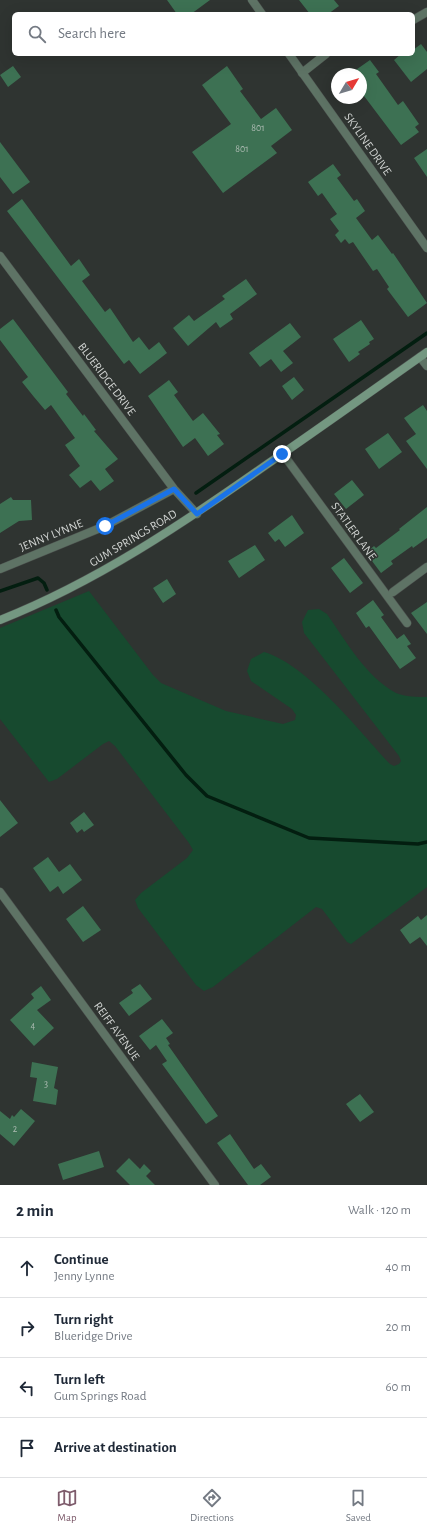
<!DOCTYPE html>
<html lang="en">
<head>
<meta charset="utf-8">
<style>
  :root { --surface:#fff; --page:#f6f6f7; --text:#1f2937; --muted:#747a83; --line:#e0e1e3; --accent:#7e5c6c }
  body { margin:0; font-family:"Alegreya Sans",sans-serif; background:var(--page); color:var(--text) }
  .compass { position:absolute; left:331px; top:68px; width:36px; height:36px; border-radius:50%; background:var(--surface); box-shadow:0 4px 16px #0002; rotate:52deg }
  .stop { position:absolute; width:12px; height:12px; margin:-9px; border:3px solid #1a73e8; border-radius:50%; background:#fff }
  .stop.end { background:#1a73e8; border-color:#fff; box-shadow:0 1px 4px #0008 }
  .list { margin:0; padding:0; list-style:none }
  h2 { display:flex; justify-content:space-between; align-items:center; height:52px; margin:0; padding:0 16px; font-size:17px }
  h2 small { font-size:13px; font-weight:400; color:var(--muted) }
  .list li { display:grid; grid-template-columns:26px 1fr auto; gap:12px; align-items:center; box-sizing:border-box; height:60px; padding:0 16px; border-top:1px solid var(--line) }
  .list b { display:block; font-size:15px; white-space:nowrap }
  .list p { margin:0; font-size:13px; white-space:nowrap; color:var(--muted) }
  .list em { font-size:13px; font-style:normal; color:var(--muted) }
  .icon { flex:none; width:22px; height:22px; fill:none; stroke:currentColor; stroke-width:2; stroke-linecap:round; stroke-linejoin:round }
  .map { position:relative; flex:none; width:427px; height:1185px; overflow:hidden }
  .search { position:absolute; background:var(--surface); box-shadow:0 4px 16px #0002; left:12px; right:12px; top:12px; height:44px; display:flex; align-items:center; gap:10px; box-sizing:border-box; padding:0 14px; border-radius:6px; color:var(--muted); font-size:15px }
  .sheet { height:292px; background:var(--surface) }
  nav { display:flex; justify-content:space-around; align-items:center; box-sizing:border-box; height:56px; border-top:1px solid var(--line); background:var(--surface); font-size:11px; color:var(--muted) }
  nav a { display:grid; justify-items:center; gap:2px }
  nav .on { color:var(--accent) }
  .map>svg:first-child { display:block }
  .green { fill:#174a2f }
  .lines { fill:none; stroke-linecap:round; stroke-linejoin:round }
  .stream { stroke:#031e10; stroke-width:3.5 }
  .building { fill:#3d7153 }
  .minor-casing { stroke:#4c514e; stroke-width:9 }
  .tertiary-casing { stroke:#4c514e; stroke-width:9 }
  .secondary-casing { stroke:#4c514e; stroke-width:9 }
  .minor { stroke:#5e7365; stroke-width:8 }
  .tertiary { stroke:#5e7365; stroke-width:8 }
  .secondary { stroke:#749781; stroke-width:8 }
  .route { stroke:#1a73e8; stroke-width:5 }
  .labels { text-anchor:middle; stroke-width:3; stroke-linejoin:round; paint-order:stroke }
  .number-label { font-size:10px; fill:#acbbb2 }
  .street-label { font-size:12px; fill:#d1d4d2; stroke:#2f3431 }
</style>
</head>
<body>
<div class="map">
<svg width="427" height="1185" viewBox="0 0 427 1185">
  <rect width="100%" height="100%" fill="#2f3431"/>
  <path class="green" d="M 89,591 L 153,675 L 161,683 L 226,711 L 283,724 L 295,720 L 296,715 L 292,709 L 251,681 L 247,671 L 251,659 L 264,652 C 308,665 358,730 390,764 L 394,766 L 399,764 L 401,761 L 399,756 L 304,633 L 302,622 L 308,610 L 319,609 L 327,614 C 346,641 366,677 396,693 C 405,697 418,697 427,697 L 427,887 L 351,944 L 347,942 L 322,909 L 316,907 L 213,987 L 204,991 L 196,985 L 138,908 L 135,900 L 141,893 L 187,858 L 193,850 L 189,843 L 115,746 L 109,741 L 103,744 L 57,779 L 49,782 L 0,719 L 0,628 Z"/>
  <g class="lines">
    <path class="stream" d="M 196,493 L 427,333
      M 0,591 L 38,578 L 44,583 L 47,590
      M 56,610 L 59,617 L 186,775 L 207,796 L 309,838 L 418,844 L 427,842"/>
  </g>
  <path class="building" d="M 167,0 L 210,0 L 191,14 L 177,14 Z
    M 299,0 L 334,0 L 339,6 L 328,14 L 310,14 Z
    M 421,44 L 427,52 L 427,69 L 411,82 L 394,60 L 401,54 L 413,54 L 413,50 Z
    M 370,60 L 379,72 L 376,74 L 398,105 L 403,101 L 419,124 L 415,127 L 419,132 L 401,145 L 361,92 L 361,74 L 350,74 Z
    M 13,66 L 21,77 L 8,87 L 0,75 Z
    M 227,66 L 243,89 L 240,91 L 261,119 L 276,108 L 292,130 L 271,146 L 277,153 L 223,193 L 192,152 L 231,124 L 202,85 Z
    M 0,142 L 30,182 L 13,194 L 0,177 Z
    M 427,149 L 427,177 L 414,158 Z
    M 333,164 L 341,175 L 337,178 L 354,201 L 357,199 L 365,211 L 356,218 L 372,240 L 378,235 L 392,254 L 393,253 L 427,303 L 408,317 L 387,289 L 389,287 L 377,269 L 373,271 L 353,242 L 349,244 L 345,239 L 341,243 L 335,235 L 339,231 L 330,219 L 337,214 L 322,193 L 318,196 L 308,182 Z
    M 22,199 L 71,266 L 79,259 L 90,275 L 82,281 L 105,312 L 110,308 L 133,342 L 139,337 L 149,350 L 159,342 L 167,353 L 140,374 L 129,360 L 124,364 L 7,211 Z
    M 246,279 L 257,294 L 230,314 L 233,319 L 220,328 L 216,322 L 188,346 L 173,328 L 189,315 L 194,321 L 225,299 L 222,296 Z
    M 13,319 L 68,392 L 66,394 L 83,416 L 84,414 L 96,430 L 94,431 L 118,459 L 105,469 L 114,481 L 100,491 L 91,480 L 80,488 L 69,475 L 80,466 L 65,445 L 75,438 L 51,405 L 45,410 L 34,397 L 22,382 L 28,377 L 0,340 L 0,329 Z
    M 361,320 L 374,339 L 369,342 L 370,344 L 358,352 L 360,354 L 349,362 L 333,339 Z
    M 290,323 L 301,337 L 283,351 L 293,363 L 281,372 L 271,359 L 260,367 L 249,353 Z
    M 294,377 L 304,390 L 292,400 L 282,386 Z
    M 169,380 L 178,392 L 174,395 L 193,421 L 203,413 L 220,434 L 217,435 L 224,444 L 208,456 L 195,438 L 183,447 L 148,396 Z
    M 423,405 L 427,411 L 427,469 L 406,441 L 416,434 L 404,418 Z
    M 388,433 L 402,452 L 379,469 L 365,449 Z
    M 352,480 L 364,495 L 346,509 L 334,494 Z
    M 11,497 L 13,500 L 31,500 L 32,520 L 19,521 L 0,533 L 0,504 Z
    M 427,507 L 427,538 L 413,548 L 412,546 L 391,561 L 393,564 L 381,573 L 366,553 L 374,546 L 376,548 L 400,530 L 399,529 Z
    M 292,515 L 304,533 L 285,547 L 279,539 L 275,542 L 268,533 Z
    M 255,545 L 265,560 L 239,578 L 228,561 Z
    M 344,558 L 363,583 L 350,593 L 331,568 Z
    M 167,579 L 176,594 L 163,603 L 153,588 Z
    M 373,600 L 384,615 L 381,617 L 397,639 L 404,634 L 411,644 L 407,646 L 416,658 L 400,669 L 369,626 L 366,628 L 356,613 Z
    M 427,602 L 427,634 L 411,613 Z
    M 0,800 L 18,823 L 0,837 Z
    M 84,812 L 94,825 L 84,832 L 82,829 L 77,833 L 70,823 Z
    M 48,857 L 59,872 L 70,864 L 82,880 L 63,894 L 58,886 L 50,892 L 33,868 Z
    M 83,906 L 101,930 L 83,942 L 66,919 Z
    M 427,915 L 427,946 L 420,937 L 410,944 L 400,930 L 418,916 L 421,920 Z
    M 140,984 L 152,999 L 129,1016 L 119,1003 L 133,993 L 131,990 Z
    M 41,986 L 51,1000 L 37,1010 L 54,1028 L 34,1046 L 10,1020 L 34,998 L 31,994 Z
    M 162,1019 L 173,1033 L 166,1038 L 170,1044 L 168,1045 L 218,1116 L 206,1124 L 162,1064 L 167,1061 L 156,1045 L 150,1050 L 139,1036 Z
    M 32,1062 L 58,1067 L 54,1088 L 58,1090 L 56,1105 L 33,1101 L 37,1078 L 30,1077 Z
    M 360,1094 L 374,1112 L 360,1122 L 346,1104 Z
    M 21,1109 L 35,1121 L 14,1146 L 0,1134 L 0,1111 L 10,1119 L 12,1115 L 14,1117 Z
    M 230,1134 L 254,1169 L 261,1164 L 271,1177 L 260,1185 L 248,1185 L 217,1143 Z
    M 99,1151 L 104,1167 L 63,1180 L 58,1164 Z
    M 129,1158 L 140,1169 L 144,1164 L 151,1171 L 146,1176 L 155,1185 L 130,1185 L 116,1171 Z"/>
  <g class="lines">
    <g class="minor-casing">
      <path id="minor" d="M 413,20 L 427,12
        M 302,73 L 326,54
        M 0,256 L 174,489 L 197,514
        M 420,357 L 427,366
        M 283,454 L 407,623
        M 0,569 L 105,526 L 174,489
        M 393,592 L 427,567
        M 0,892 L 215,1185"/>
    </g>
    <g class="tertiary-casing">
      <path id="tertiary" d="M 252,0 L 262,14
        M 289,54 L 427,248"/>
    </g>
    <g class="secondary-casing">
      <path id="secondary" d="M 0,620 C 96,582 182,524 266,465 C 320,428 373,390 427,352"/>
    </g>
    <use href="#minor" class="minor"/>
    <use href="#tertiary" class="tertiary"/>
    <use href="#secondary" class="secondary"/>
  </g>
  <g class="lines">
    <path class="route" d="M 105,526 L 174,489 L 197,514 L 282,454"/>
  </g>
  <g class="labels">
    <g class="number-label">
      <text x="258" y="131">801</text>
      <text x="242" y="152">801</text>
      <text x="33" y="1029">4</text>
      <text x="46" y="1087">3</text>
      <text x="15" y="1132">2</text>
    </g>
    <g class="street-label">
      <text transform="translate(368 144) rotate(55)" y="4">SKYLINE DRIVE</text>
      <text transform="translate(107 379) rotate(53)" y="4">BLUERIDGE DRIVE</text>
      <text transform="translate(354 531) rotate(54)" y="4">STATLER LANE</text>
      <text transform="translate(51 535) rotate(-22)" y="4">JENNY LYNNE</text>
      <text transform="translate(133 538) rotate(-31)" y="4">GUM SPRINGS ROAD</text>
      <text transform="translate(117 1031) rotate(54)" y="4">REIFF AVENUE</text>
    </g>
  </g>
</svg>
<svg class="compass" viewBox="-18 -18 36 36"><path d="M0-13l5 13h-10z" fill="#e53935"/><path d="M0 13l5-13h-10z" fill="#747a83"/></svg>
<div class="stop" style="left:105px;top:526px"></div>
<div class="stop end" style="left:282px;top:454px"></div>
<div class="search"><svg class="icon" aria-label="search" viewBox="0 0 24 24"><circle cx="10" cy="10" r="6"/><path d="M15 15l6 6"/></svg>Search here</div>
</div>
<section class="sheet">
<h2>2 min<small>Walk · 120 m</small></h2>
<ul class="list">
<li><svg class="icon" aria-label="ahead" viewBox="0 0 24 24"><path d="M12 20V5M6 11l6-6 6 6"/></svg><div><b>Continue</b><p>Jenny Lynne</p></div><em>40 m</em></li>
<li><svg class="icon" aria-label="right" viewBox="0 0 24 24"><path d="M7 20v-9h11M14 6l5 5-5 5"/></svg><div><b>Turn right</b><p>Blueridge Drive</p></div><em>20 m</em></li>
<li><svg class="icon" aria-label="left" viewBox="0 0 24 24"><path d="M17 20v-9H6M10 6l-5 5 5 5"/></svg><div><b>Turn left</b><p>Gum Springs Road</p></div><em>60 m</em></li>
<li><svg class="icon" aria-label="arrive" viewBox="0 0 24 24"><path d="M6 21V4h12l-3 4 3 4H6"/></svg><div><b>Arrive at destination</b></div></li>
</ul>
</section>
<nav>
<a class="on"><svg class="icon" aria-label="map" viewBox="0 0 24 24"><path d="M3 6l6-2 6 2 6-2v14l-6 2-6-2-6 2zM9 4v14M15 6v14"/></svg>Map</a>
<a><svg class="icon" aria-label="directions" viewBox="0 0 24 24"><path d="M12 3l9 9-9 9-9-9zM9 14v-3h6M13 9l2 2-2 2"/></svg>Directions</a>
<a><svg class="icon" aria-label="saved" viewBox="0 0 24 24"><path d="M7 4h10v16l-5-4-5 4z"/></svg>Saved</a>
</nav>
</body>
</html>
